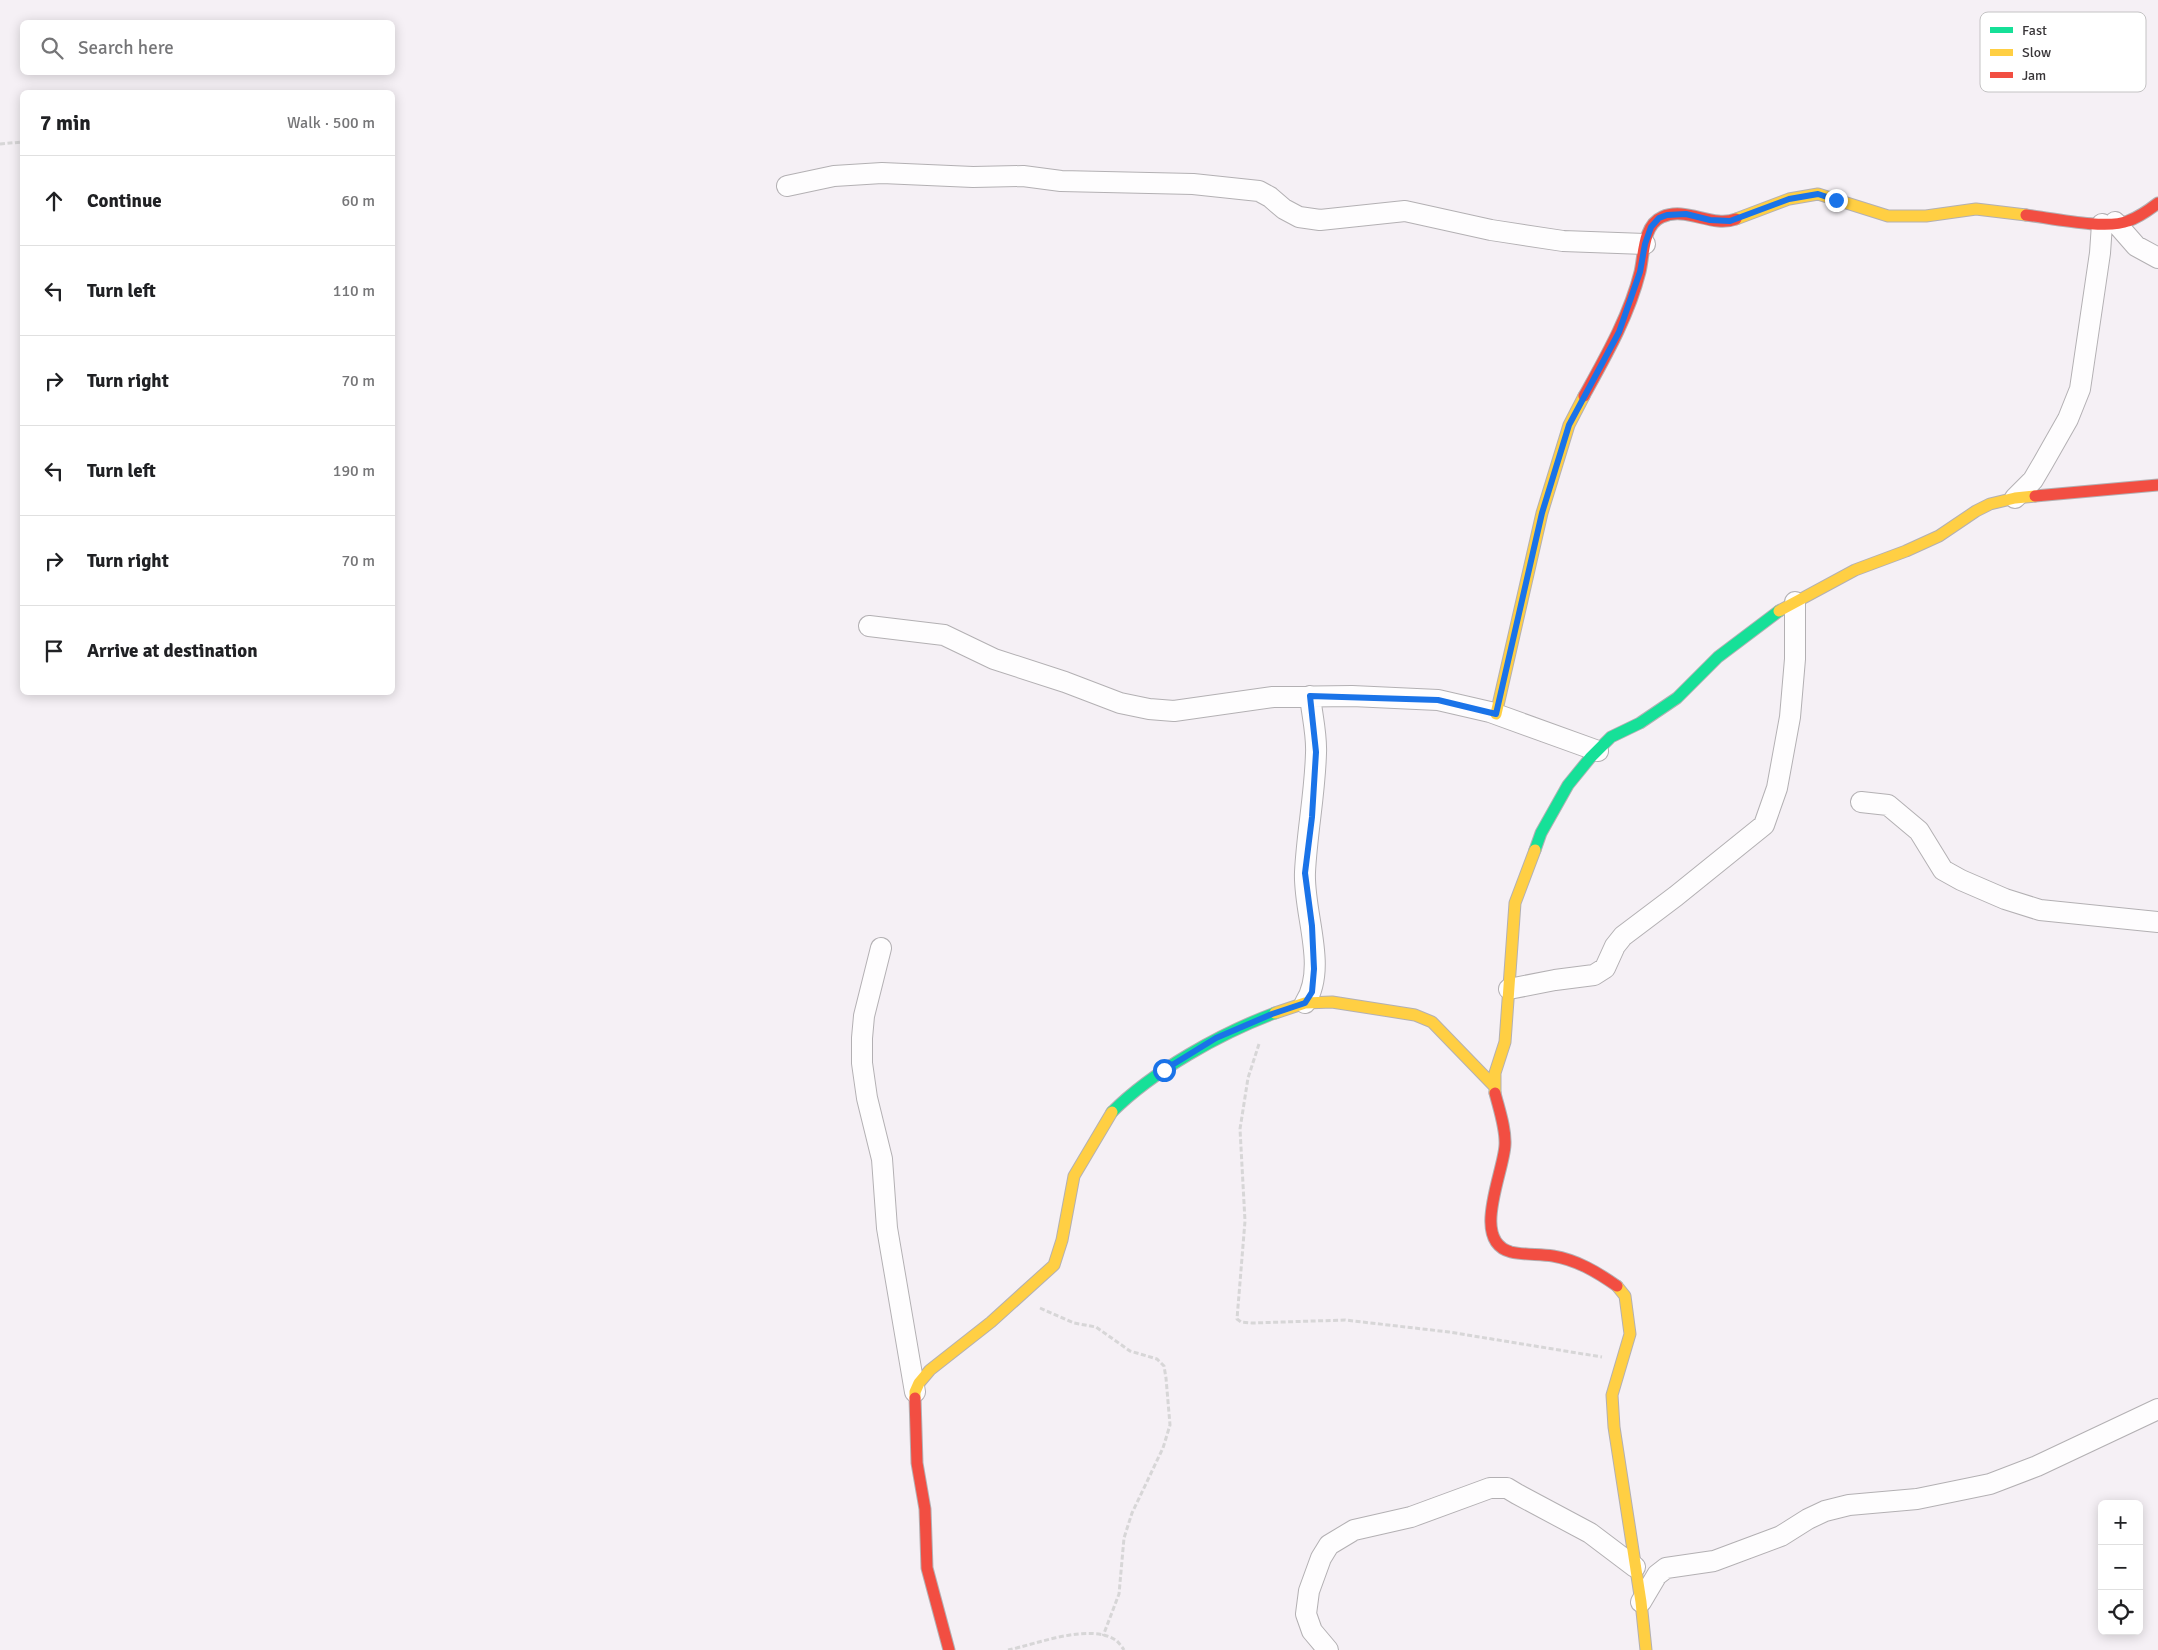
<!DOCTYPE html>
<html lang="en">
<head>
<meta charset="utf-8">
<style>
  :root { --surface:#fff; --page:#f6f6f6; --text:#202124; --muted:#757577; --line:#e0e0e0 }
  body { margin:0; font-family:Signika,sans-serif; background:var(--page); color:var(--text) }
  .controls { position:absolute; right:15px; bottom:15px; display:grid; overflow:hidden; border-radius:8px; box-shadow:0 2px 12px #0003 }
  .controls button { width:45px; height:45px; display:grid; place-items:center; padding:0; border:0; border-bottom:1px solid var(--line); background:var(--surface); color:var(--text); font:25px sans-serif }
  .stop { position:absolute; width:15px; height:15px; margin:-11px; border:4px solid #1a73e8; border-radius:50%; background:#fff }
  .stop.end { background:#1a73e8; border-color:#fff; box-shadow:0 1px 5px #0008 }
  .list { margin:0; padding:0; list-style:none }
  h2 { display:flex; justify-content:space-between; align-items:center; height:65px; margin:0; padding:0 20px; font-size:21px }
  h2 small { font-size:16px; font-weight:400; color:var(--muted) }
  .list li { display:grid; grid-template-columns:32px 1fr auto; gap:15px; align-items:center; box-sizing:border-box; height:90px; padding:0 20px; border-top:1px solid var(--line) }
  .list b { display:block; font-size:19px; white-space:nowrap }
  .list em { font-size:16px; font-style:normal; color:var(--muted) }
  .icon { flex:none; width:28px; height:28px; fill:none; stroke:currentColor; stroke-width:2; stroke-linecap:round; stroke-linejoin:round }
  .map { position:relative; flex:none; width:2158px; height:1650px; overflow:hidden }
  .search { position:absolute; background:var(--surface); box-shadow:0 2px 12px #0003; left:20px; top:20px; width:375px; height:55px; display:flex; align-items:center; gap:12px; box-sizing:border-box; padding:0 18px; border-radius:8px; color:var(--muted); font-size:19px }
  .panel { position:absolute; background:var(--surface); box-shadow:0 2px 12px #0003; left:20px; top:90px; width:375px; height:605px; border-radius:8px }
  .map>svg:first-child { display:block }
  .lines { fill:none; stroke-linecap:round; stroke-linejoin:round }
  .street-casing { stroke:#b3b0b3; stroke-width:22 }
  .fast-casing { stroke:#b3b0b3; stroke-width:13 }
  .slow-casing { stroke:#b3b0b3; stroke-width:13 }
  .jam-casing { stroke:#b3b0b3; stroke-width:13 }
  .path { stroke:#d7d6d7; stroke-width:3; stroke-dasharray:5 2.5; stroke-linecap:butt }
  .street { stroke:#fefdfe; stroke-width:20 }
  .fast { stroke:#16e098; stroke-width:11 }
  .slow { stroke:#ffcf43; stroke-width:11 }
  .jam { stroke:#f24e42; stroke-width:11 }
  .route { stroke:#1a73e8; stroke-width:6 }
  .key { fill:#fff; stroke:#c4c3c4; stroke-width:1 }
  .key-label { font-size:14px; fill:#393639 }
</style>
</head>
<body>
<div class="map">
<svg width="2158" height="1650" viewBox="0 0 2158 1650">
  <rect width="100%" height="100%" fill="#f5f0f5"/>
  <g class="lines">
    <g class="street-casing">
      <path id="street" d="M 787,186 L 834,176 L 882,173 L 973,177 L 1023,176 L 1061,181 L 1193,184 L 1259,191 L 1270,197 L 1284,209 L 1299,217 L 1320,220 L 1405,211 L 1491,230 L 1563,241 L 1645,244
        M 2115,222 L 2136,246 L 2158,258
        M 2015,498 L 2033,480 L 2043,463 L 2068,419 L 2080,389 L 2100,253 L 2102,224
        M 869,626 L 944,635 L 994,659 L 1065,682 L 1120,703 L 1149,709 L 1174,711 L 1273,697 L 1352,696 L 1438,700 L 1490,712 L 1598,751
        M 1861,802 L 1888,805 L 1919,831 L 1943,870 L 1961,880 L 2005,899 L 2040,910 L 2158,922
        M 881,948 L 864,1016 L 862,1038 L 862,1063 L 867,1098 L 882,1159 L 887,1228 L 915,1392
        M 1509,989 L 1555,980 L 1594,975 L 1605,968 L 1615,946 L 1623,936 L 1676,896 L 1764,825 L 1777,788 L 1790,717 L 1795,659 L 1795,602
        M 1305,1003 C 1328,967 1303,913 1305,872 C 1307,832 1315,793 1316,753 C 1317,735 1312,715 1310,696
        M 1641,1602 L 1657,1575 L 1666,1568 L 1714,1561 L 1781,1536 L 1808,1519 L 1825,1511 L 1849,1505 L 1917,1499 L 1990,1484 L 2037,1466 L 2158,1409
        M 1328,1650 L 1312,1631 L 1306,1614 L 1309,1591 L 1321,1558 L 1329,1545 L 1354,1530 L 1411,1517 L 1490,1488 L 1507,1488 L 1517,1494 L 1590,1533 L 1635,1567"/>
    </g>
    <g class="fast-casing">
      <path id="fast" d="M 1535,850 L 1541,833 L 1568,785 L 1590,758 L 1611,737 L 1640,723 L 1677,698 L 1718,657 L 1779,611
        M 1112,1112 C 1153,1071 1221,1033 1275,1013"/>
    </g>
    <g class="slow-casing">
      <path id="slow" d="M 1736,219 L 1789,199 L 1818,194 L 1888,216 L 1926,216 L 1976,209 L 2026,215
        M 1779,611 L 1855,570 L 1906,551 L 1939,536 L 1976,511 L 1990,504 L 2015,498 L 2035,496
        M 1496,714 L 1542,513 L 1569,425 L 1584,396
        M 1275,1013 L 1305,1003 L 1332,1002 L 1415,1015 L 1432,1022 L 1494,1086
        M 1495,1093 L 1495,1073 L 1505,1042 L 1515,903 L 1535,850
        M 1617,1286 L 1625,1296 L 1630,1334 L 1612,1395 L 1614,1427 L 1641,1602 L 1646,1650
        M 915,1398 L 915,1392 L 919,1383 L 930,1370 L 991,1322 L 1054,1265 L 1062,1240 L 1074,1176 L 1112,1112"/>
    </g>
    <g class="jam-casing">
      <path id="jam" d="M 2026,215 C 2051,218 2106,230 2128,221 C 2139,217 2149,210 2158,203
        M 1584,396 C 1606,356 1629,316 1640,272 C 1644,255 1643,225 1662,217 C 1686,206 1712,228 1736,219
        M 2035,496 L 2158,485
        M 1495,1093 C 1499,1109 1506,1129 1505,1145 C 1504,1172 1470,1241 1511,1252 C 1524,1255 1539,1254 1553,1256 C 1577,1260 1597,1272 1617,1286
        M 915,1398 L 917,1463 L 925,1509 L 927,1568 L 949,1650"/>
    </g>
    <path class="path" d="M 0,144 L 22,142
      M 1259,1044 L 1248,1078 L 1240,1129 L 1245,1221 L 1237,1319 L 1241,1322 L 1252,1323 L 1345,1320 L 1449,1332 L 1602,1357
      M 1040,1308 L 1074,1323 L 1096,1327 L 1130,1351 L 1157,1359 L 1164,1366 L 1166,1378 L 1170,1425 L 1163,1448 L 1132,1513 L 1124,1538 L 1119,1594 L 1103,1636
      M 1008,1650 C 1037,1644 1091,1622 1117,1641 C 1119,1643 1122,1647 1124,1650"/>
    <use href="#street" class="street"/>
    <use href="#fast" class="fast"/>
    <use href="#slow" class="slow"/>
    <use href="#jam" class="jam"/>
  </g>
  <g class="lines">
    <path class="route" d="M 1164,1070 L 1216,1038 L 1272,1014 L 1305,1003 L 1312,992 L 1314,969 L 1312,926 L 1305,873 L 1312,817 L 1316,752 L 1310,696 L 1438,700 L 1496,714 L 1542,513 L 1569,425 L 1619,332 L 1640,272 L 1645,244 L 1651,227 L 1659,218 L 1667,215 L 1686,214 L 1710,220 L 1730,221 L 1789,199 L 1818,194 L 1836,200"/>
  </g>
  <rect x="1980" y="12" width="166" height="80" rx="8" class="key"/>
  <rect x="1990" y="27" width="23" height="6" fill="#16e098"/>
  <rect x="1990" y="49" width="23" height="7" fill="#ffcf43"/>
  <rect x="1990" y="72" width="23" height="6" fill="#f24e42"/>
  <g class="key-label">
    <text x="2022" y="35">Fast</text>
    <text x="2022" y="57">Slow</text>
    <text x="2022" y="80">Jam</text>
  </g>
</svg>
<div class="controls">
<button>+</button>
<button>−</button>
<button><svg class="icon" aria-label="locate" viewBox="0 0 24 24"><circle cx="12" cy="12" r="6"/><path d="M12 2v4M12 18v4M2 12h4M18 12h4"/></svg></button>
</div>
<div class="stop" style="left:1164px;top:1070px"></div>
<div class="stop end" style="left:1836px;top:200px"></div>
<div class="search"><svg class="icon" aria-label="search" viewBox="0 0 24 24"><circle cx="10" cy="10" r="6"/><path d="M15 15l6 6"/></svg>Search here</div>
<section class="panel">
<h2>7 min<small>Walk · 500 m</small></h2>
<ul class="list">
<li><svg class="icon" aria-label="ahead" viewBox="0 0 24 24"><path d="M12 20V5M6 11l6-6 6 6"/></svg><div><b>Continue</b></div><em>60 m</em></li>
<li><svg class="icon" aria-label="left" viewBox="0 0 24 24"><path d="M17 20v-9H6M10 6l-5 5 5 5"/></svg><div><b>Turn left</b></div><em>110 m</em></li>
<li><svg class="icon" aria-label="right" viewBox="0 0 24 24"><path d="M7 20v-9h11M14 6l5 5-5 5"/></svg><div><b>Turn right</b></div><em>70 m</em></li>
<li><svg class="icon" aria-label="left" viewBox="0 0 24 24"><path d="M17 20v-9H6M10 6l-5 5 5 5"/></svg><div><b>Turn left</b></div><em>190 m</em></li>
<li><svg class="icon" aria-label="right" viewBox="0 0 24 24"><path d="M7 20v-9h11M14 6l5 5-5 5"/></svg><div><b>Turn right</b></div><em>70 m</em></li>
<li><svg class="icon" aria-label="arrive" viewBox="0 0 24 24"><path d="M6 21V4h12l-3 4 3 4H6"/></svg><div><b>Arrive at destination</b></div></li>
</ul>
</section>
</div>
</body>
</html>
